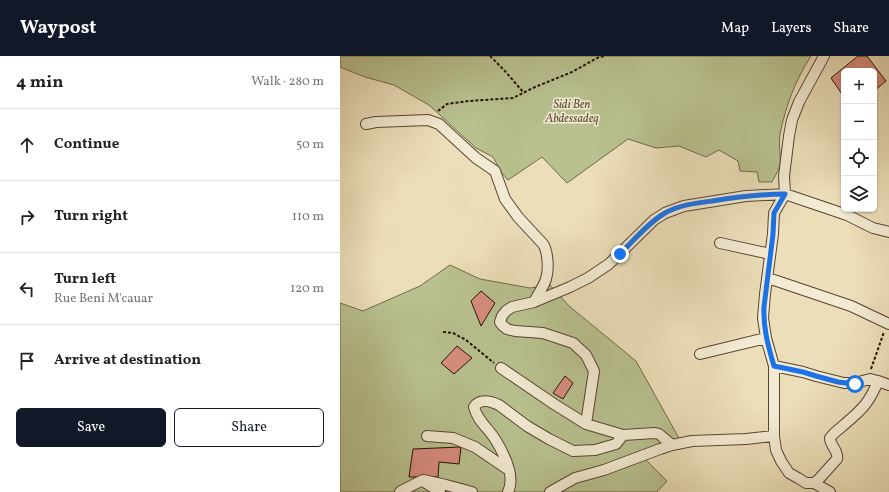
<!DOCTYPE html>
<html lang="en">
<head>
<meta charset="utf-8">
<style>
  :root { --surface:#fff; --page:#f6f6f6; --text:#222; --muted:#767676; --line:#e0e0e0; --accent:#111827 }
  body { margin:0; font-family:Vollkorn,serif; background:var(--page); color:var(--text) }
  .controls { position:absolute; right:12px; top:12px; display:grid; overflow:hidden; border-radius:6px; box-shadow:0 1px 3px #0004 }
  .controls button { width:36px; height:36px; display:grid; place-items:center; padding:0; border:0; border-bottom:1px solid var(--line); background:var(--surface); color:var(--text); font:20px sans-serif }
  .stop { position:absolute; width:12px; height:12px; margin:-9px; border:3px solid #1a73e8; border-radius:50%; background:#fff }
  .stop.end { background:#1a73e8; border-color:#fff; box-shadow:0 1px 4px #0008 }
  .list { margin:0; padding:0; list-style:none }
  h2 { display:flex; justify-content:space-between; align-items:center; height:52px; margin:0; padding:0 16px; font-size:17px }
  h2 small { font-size:13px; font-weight:400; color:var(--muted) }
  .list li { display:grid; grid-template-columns:26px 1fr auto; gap:12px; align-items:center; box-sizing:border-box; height:72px; padding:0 16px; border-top:1px solid var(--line) }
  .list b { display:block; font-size:15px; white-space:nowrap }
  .list p { margin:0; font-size:13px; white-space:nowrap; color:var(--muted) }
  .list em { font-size:13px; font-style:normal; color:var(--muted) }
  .actions { display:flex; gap:8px; padding:12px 16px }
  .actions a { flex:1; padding:9px 0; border:1px solid var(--accent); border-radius:6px; text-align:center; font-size:14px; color:var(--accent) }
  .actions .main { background:var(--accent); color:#fff }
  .icon { flex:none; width:22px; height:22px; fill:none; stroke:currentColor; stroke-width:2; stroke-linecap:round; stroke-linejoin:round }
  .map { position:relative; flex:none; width:549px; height:436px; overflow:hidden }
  header { display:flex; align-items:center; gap:24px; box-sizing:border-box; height:56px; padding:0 20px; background:var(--accent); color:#fff }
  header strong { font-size:19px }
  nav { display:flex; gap:22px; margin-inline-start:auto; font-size:14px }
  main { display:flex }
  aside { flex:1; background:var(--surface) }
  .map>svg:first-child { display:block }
  .green { fill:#b8c18f; stroke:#706a4a }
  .building { fill:#d78d7e; stroke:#271204 }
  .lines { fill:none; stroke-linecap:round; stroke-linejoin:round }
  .minor-casing { stroke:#584531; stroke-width:12 }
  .path { stroke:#271204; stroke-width:2; stroke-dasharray:3 2; stroke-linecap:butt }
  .minor { stroke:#f2ead2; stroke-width:10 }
  .route { stroke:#1a73e8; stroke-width:5 }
  .labels { text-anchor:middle; stroke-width:3.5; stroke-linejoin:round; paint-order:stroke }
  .park-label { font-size:12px; font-style:italic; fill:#5a4f35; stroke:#f2ead2 }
</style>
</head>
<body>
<header>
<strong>Waypost</strong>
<nav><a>Map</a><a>Layers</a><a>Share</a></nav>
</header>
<main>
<aside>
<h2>4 min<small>Walk · 280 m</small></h2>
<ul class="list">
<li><svg class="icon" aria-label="ahead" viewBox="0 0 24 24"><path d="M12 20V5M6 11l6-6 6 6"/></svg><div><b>Continue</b></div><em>50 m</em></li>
<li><svg class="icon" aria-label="right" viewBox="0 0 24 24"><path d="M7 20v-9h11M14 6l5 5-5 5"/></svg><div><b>Turn right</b></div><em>110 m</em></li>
<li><svg class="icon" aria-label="left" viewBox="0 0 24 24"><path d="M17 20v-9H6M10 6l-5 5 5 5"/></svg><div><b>Turn left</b><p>Rue Beni M'cauar</p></div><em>120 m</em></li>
<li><svg class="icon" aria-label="arrive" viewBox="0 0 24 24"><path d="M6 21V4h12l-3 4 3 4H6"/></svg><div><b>Arrive at destination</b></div></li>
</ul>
<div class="actions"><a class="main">Save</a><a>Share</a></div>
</aside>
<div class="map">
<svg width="549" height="436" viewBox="0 0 549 436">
  <rect width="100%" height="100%" fill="#ebdeb9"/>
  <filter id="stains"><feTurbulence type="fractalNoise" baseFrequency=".005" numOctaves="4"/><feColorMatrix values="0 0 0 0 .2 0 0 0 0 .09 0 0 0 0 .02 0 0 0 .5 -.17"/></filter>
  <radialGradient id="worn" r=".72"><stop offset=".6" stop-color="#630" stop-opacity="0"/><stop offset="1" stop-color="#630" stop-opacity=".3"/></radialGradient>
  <path class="green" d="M 0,0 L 471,0 C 455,25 446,49 440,78 C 438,88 442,104 439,112 C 437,117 434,122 432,126 L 419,126 L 417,116 L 400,115 L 398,105 L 379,94 L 366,101 L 339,90 L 316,92 L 288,83 L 227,127 L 202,101 L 168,124 L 162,117 L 153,101 L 136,92 L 89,49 L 54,29 L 25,21 L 0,11 Z
    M 110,209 L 140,223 L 190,232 L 210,229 L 229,250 L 296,305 L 340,384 L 301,399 L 327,425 L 317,436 L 0,436 L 0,247 L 23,255 L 80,230 Z"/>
  <path class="building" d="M 518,0 L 527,0 L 546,25 L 534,35 L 534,15 L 504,15 L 504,41 L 491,22 Z
    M 141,235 L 155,247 L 141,270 L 131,245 Z
    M 117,290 L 132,302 L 114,318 L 101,307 Z
    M 225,320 L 233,327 L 223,343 L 213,337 Z
    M 121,391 L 119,408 L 99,406 L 98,421 L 69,421 L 73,393 Z"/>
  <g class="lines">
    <g class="minor-casing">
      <path id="minor" d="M 484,0 L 459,46 L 452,64 L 449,80 L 444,120 L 445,138 L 434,157 L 433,178 L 425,238 L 423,262 L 426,282 L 434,310 L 434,380 L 436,394 L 441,405 L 449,417 L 458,422 L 466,427 L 474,427 L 490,436
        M 26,68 L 36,66 L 88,64 L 99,68 L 136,102 L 155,115 L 165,143 L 178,161 L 203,188 C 208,195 209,214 206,223 C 204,230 198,238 194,246
        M 380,187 L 430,198
        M 428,222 L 511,250 L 549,268
        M 360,298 L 426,282
        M 434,310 L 463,316 L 476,320 L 504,327 L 515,327 L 530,323 L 538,325 L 549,329
        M 161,312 L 214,348 L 246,368 L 283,379 L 276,388 L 255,394 L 233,395 L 209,383 L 187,370 L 159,349 C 150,345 140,342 134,351 C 137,364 148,372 155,383 C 163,396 176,420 168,436
        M 246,368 L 254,315 L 246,299 L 233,287 L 203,277 L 175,275 L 167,273 L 162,269 L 160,266 L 162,260 L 166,255 L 172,251 L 194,246 L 230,231 L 248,222 L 269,208 L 314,164 L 325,157 L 344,150 L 406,140 L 445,138 L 507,159 L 533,172 L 549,176
        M 283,379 L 315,377 L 319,378 L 332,389
        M 87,380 L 113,382 L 135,391 L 169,414
        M 86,427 L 100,436
        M 474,427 L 478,424 L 497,403 C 499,395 490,390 490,382 C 494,376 501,372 506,367 C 523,353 530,345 538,325
        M 60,436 L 61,435 L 83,424 L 106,429 L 132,436
        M 210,436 L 235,422 L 264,414 L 320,393 L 332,389 L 352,385 L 406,383 L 434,380"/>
    </g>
    <path class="path" d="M 150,0 L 164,14 L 184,37
      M 98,55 L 107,48 L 129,45 L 173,42 L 195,31 L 232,16 L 259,1 L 265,0
      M 103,276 L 113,277 L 126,284 L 154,307
      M 531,313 L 544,276"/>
    <use href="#minor" class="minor"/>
  </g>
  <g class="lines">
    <path class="route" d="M 280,198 C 294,184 308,167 325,157 C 339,149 356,147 372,145 C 397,141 419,138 445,138 L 434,157 L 433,178 L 424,251 C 423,271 428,290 434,310 L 463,316 L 476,320 L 498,326 L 515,328"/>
  </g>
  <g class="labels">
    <g class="park-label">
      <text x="232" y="52">Sidi Ben<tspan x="232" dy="14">Abdessadeq</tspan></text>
    </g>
  </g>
  <rect width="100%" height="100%" filter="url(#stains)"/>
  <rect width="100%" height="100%" fill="url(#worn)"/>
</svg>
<div class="controls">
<button>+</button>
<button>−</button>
<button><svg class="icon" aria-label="locate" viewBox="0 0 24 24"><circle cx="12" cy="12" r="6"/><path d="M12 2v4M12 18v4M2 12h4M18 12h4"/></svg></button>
<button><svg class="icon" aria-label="layers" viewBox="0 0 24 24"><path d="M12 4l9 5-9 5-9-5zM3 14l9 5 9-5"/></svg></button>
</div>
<div class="stop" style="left:515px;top:328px"></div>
<div class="stop end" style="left:280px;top:198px"></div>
</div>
</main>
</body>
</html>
